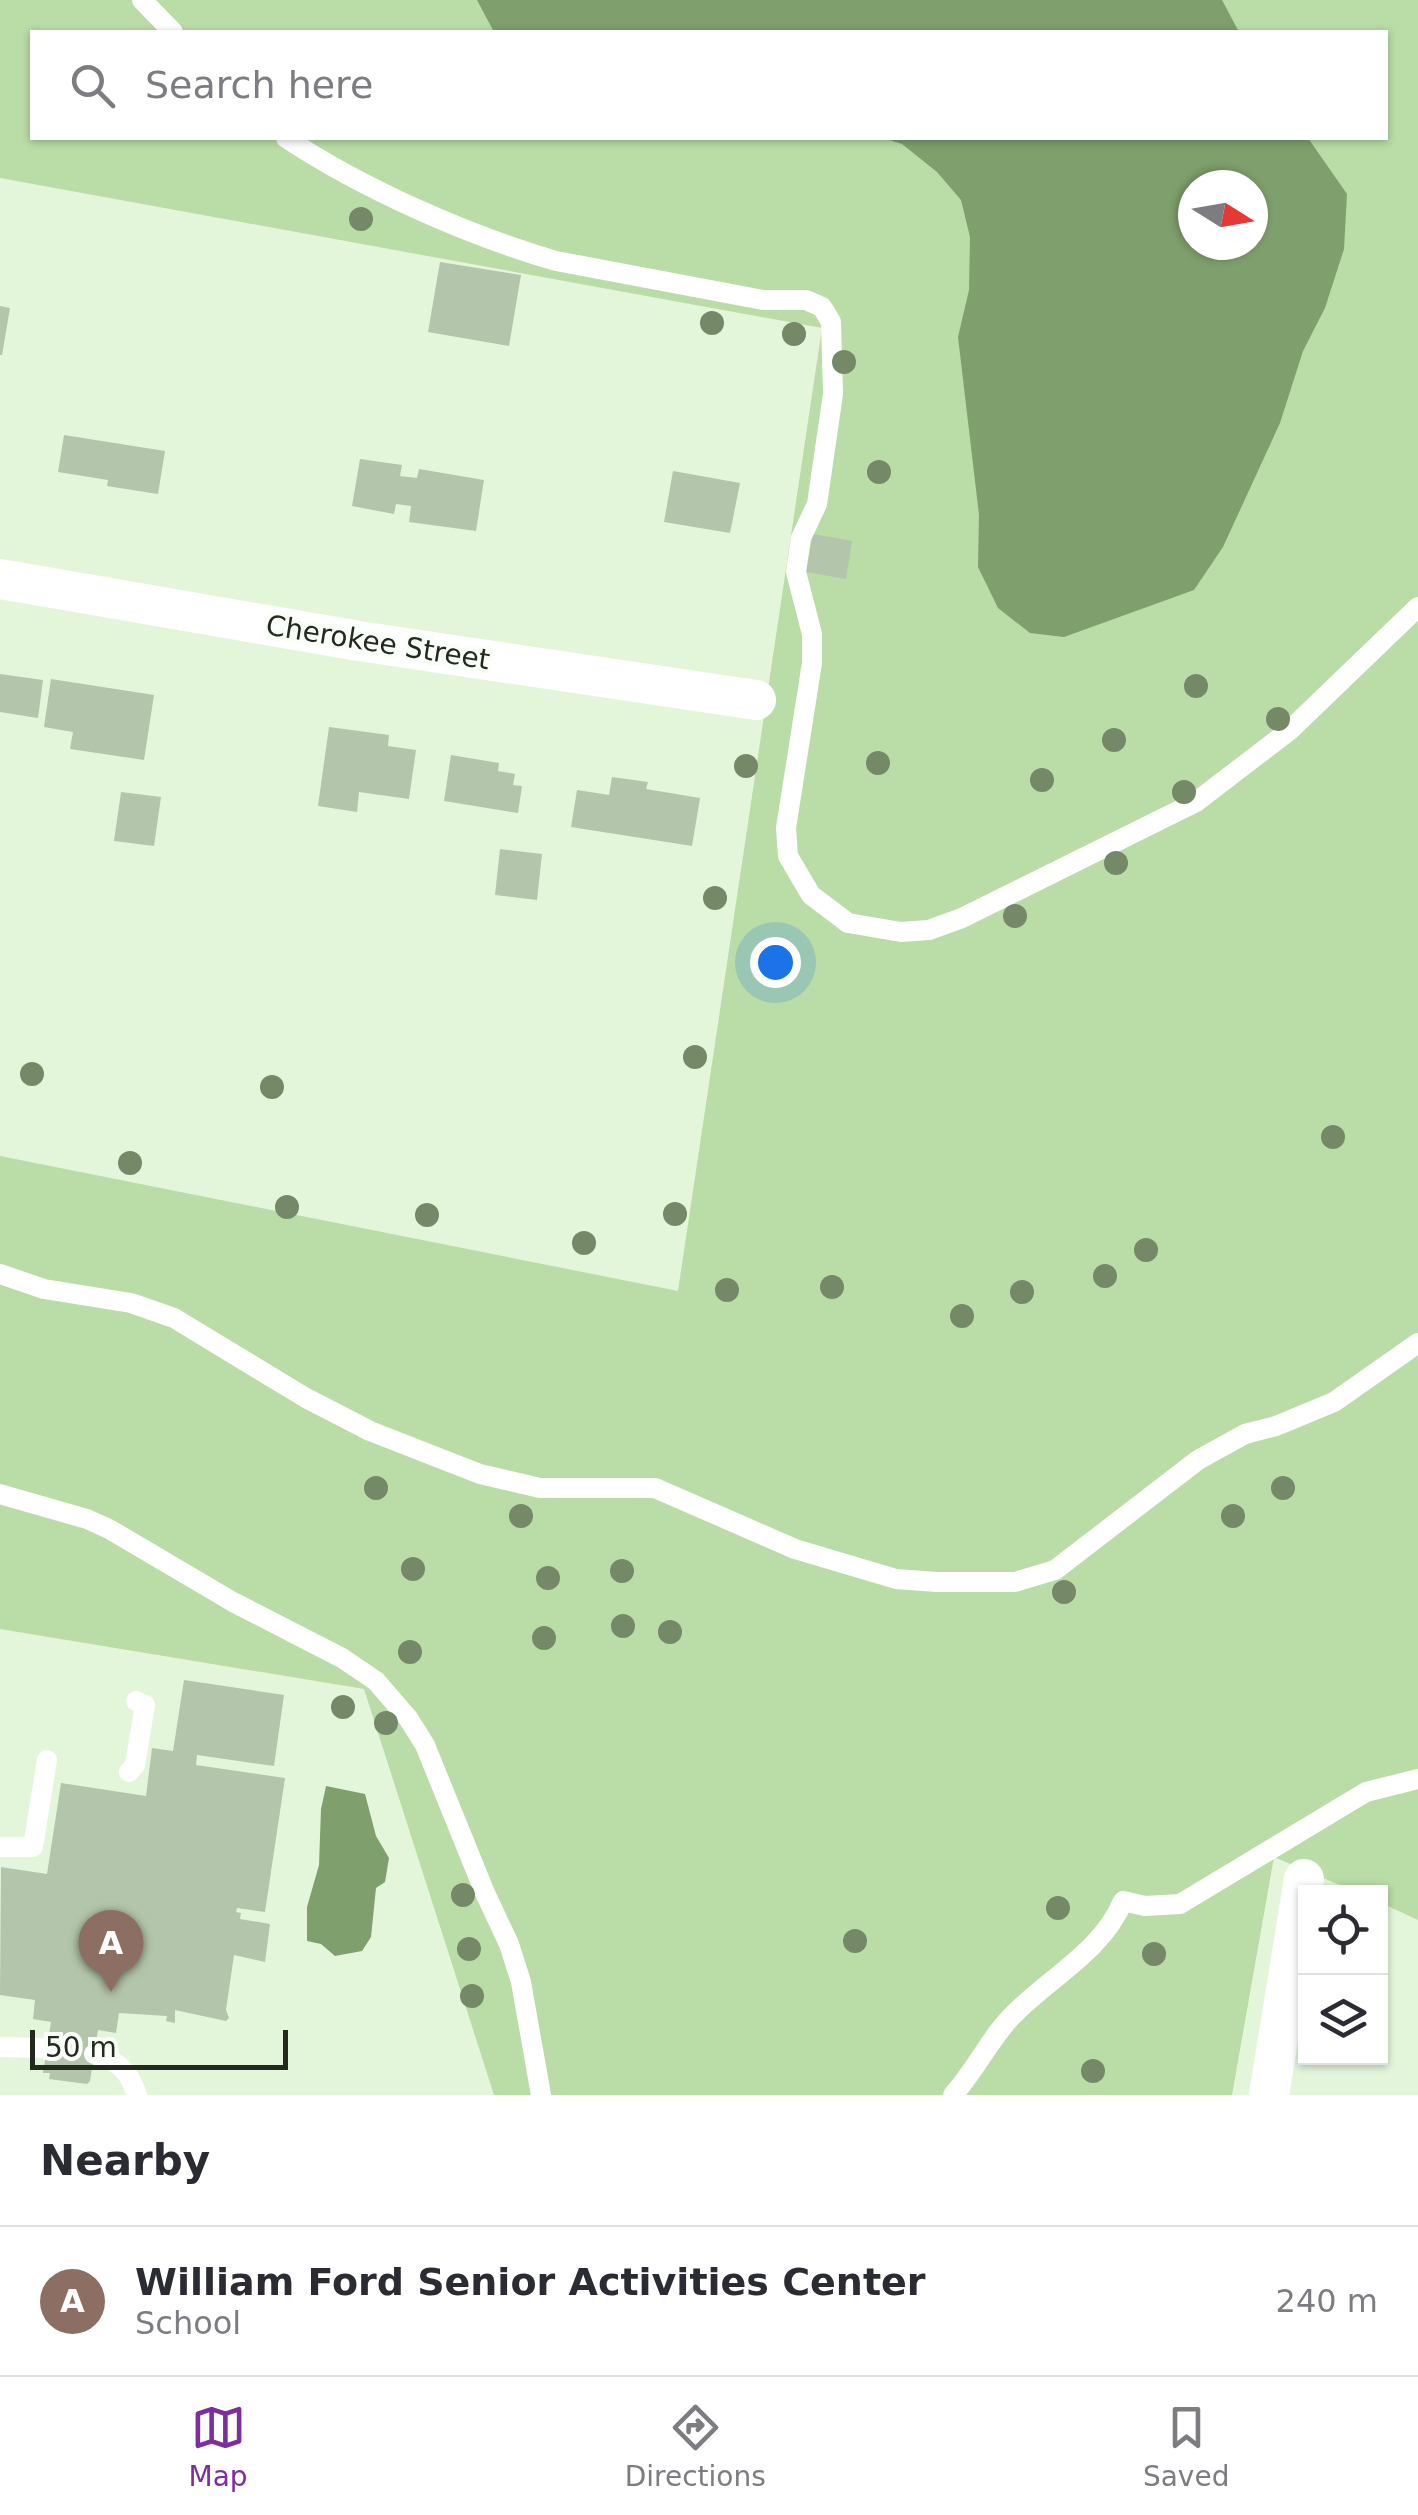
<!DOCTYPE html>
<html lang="en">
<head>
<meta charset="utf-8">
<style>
  :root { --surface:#fff; --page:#f2f2f3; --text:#2b2b33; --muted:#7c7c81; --line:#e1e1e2; --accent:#7d2d9d }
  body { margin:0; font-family:"DejaVu Sans",sans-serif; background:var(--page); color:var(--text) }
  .controls { position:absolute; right:30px; bottom:30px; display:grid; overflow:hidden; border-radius:0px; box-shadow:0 2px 8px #0004 }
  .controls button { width:90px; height:90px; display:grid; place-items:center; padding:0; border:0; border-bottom:2px solid var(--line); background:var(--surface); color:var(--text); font:50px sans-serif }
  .compass { position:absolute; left:1178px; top:170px; width:90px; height:90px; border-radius:50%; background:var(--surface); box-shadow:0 2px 8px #0004; rotate:101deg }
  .scale { position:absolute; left:30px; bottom:25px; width:258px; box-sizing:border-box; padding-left:10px; border:5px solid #23291f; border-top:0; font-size:28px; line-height:35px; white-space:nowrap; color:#23291f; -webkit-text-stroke:8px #fafef9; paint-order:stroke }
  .you { position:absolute; left:775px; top:962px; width:35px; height:35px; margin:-25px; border:8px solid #fff; border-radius:50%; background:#1a73e8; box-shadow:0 0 0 15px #1a73e833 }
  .badge { display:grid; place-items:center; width:65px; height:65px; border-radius:50%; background:var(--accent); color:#fff; font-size:32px; font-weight:700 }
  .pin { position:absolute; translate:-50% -82px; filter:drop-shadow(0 2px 5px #0008) }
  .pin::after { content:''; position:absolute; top:52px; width:35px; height:30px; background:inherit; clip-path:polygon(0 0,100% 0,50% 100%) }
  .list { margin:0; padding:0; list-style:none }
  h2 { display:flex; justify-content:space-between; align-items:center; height:130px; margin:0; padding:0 40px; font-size:42px }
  h2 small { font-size:32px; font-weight:400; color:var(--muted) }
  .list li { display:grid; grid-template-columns:65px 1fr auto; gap:30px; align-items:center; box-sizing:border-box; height:150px; padding:0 40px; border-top:2px solid var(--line) }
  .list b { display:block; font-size:38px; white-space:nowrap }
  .list p { margin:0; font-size:32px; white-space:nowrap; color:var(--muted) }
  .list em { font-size:32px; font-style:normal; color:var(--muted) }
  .icon { flex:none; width:55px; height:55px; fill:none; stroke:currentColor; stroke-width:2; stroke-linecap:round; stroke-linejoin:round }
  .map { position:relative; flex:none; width:1418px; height:2095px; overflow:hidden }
  .search { position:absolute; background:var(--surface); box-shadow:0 2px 8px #0004; left:30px; right:30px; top:30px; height:110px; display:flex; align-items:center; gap:25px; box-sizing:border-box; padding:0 35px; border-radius:0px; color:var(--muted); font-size:38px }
  .sheet { height:280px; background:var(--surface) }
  nav { display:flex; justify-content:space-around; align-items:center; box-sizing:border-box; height:140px; border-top:2px solid var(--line); background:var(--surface); font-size:28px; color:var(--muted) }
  nav a { display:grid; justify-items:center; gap:5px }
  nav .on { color:var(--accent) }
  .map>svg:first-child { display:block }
  .green { fill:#badca7; fill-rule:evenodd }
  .water { fill:#7f9f6d; fill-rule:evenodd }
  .building { fill:#b3c5aa }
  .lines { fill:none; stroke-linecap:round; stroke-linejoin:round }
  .lane { stroke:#fff; stroke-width:20 }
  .street { stroke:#fff; stroke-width:40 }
  .tree { fill:#758968 }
  .labels { text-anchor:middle; stroke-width:9; stroke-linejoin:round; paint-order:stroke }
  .street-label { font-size:28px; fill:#23291f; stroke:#fafef9 }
</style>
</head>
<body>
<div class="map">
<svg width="1418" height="2095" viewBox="0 0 1418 2095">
  <rect width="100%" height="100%" fill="#e4f6da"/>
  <path class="green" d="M 0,0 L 1418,0 L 1418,1920 L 1381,1903 L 1380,1892 L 1356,1892 L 1274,1857 L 1232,2095 L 494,2095 L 364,1689 L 0,1629 L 0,1156 L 678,1291 L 822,328 L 0,178 ZM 32,32 L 1386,32 L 1386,138 L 32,138 ZM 1193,185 L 1253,185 L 1253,245 L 1193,245 Z"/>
  <path class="water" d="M 477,0 L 1222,0 L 1239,32 L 494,32 Z
    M 883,138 L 1308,138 L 1347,194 L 1344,249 L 1325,308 L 1303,351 L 1280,423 L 1223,547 L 1194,590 L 1064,637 L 1030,633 L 998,608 L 978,567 L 979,515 L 958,337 L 969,290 L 970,237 L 961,200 L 937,172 L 902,144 ZM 1253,185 L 1253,245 L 1193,245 L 1193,185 Z
    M 326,1786 L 365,1794 L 376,1836 L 389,1858 L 385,1882 L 376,1888 L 371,1937 L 362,1951 L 335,1956 L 321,1944 L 307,1941 L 307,1907 L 319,1865 L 321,1809 Z"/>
  <path class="building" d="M 440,262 L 521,275 L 509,346 L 428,332 Z
    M 0,306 L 10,308 L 2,355 L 0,355 Z
    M 64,435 L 165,451 L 158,494 L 107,486 L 108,480 L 58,472 Z
    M 360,459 L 402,465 L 400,476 L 417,478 L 419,469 L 484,480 L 476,531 L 409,522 L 411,506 L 396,504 L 394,514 L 352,506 Z
    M 673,471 L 740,483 L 730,533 L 664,522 Z
    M 813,534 L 852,541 L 846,579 L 806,572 Z
    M 0,674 L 43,680 L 38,718 L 0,712 Z
    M 51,679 L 154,695 L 144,760 L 70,749 L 73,732 L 44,727 Z
    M 329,727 L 389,735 L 388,746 L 416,750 L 409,799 L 359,792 L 357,812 L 318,806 Z
    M 451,755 L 499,763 L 498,771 L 515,774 L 513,785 L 522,786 L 518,813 L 444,801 Z
    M 612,777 L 648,782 L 646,789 L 700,798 L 692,846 L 571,827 L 577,790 L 609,795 Z
    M 121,792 L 161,797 L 154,846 L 114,841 Z
    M 500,849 L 542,854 L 537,900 L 495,895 Z
    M 184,1680 L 284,1695 L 274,1766 L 197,1755 L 196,1765 L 285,1778 L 265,1912 L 237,1908 L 236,1912 L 241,1913 L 240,1919 L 270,1924 L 265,1962 L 234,1955 L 226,2010 L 229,2018 L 226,2021 L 175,2010 L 175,2023 L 166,2021 L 167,2016 L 119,2013 L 116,2033 L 98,2030 L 90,2081 L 87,2084 L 49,2079 L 50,2073 L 43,2073 L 51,2022 L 33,2019 L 35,2000 L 0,1995 L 1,1867 L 47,1874 L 61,1783 L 146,1796 L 152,1748 L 173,1751 Z"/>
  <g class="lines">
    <path class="lane" d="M 142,0 L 173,32
      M 286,138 C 363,189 467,235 556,261 L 763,300 L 806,300 L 822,307 L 831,322 L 833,394 L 817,504 L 801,538 L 796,572 L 812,634 L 812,663 L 786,828 L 788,856 L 811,895 L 848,923 L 901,932 L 929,930 L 962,918 L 1196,802 L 1290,730 L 1418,607
      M 0,1274 L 44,1289 L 131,1303 L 174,1318 L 306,1398 L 370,1431 L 480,1474 L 540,1488 L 655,1488 L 795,1549 L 896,1579 L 937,1582 L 1015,1582 L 1055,1570 L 1198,1460 L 1245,1434 L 1276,1426 L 1334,1402 L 1418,1343
      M 0,1494 L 87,1519 L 109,1529 L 233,1602 L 342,1658 L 376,1681 L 408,1718 L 425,1745 L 485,1893 L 509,1944 L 521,1982 L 541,2095
      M 129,1772 L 135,1765 L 145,1705 L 136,1701
      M 0,1847 L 33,1847 L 47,1760
      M 0,2047 L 48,2048
      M 94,2054 C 118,2061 129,2070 137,2095
      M 953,2095 C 976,2070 991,2036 1015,2013 C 1051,1977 1103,1950 1123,1901 L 1145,1906 L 1180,1904 L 1366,1792 L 1418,1779"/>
    <path class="street" d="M 0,579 L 359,641 L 756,700
      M 1269,2095 L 1304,1879"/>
  </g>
  <g class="tree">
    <circle cx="361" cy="219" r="12"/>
    <circle cx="712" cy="323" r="12"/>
    <circle cx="794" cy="334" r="12"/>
    <circle cx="844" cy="362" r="12"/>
    <circle cx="879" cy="472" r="12"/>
    <circle cx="1196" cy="686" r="12"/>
    <circle cx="1278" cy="719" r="12"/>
    <circle cx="1114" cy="740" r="12"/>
    <circle cx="878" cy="763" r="12"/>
    <circle cx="746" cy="766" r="12"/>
    <circle cx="1042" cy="780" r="12"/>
    <circle cx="1184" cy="792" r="12"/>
    <circle cx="1116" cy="863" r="12"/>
    <circle cx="715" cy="898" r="12"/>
    <circle cx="1015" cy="916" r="12"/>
    <circle cx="695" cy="1057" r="12"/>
    <circle cx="32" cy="1074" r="12"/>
    <circle cx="272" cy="1087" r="12"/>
    <circle cx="1333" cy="1137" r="12"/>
    <circle cx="130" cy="1163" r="12"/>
    <circle cx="287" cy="1207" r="12"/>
    <circle cx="675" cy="1214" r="12"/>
    <circle cx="427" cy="1215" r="12"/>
    <circle cx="584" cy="1243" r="12"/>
    <circle cx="1146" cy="1250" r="12"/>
    <circle cx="1105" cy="1276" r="12"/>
    <circle cx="832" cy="1287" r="12"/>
    <circle cx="727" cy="1290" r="12"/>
    <circle cx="1022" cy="1292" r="12"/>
    <circle cx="962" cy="1316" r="12"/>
    <circle cx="376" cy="1488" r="12"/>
    <circle cx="1283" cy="1488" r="12"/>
    <circle cx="521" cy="1516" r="12"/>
    <circle cx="1233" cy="1516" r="12"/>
    <circle cx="413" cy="1569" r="12"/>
    <circle cx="622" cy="1571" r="12"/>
    <circle cx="548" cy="1578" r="12"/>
    <circle cx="1064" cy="1592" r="12"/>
    <circle cx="623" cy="1626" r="12"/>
    <circle cx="670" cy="1632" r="12"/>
    <circle cx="544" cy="1638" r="12"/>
    <circle cx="410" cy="1652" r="12"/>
    <circle cx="343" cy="1707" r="12"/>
    <circle cx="386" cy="1723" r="12"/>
    <circle cx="463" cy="1895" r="12"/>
    <circle cx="1058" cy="1908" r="12"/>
    <circle cx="855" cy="1941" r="12"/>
    <circle cx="469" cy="1949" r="12"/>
    <circle cx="1154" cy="1954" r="12"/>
    <circle cx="472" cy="1996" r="12"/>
    <circle cx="1093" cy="2071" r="12"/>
  </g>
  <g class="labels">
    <g class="street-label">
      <text transform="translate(378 642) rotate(9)" y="10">Cherokee Street</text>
    </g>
  </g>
</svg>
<div class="controls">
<button><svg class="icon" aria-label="locate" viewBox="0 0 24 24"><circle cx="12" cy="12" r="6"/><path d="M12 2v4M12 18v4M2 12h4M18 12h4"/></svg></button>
<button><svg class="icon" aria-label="layers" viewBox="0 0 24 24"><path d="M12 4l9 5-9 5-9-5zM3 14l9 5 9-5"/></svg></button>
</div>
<svg class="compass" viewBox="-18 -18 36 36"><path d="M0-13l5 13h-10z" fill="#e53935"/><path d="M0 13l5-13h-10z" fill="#7c7c81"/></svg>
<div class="scale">50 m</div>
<div class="you"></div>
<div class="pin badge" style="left:111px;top:1992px;background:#8d6e63">A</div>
<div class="search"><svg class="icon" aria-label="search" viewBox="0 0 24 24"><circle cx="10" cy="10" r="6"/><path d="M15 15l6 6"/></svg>Search here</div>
</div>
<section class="sheet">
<h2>Nearby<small></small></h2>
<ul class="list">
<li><span class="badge" style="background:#8d6e63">A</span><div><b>William Ford Senior Activities Center</b><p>School</p></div><em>240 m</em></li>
</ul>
</section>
<nav>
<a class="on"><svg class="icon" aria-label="map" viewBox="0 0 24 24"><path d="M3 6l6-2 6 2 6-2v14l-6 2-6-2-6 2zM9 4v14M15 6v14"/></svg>Map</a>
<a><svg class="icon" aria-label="directions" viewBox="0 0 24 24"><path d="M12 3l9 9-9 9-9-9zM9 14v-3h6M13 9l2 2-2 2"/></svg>Directions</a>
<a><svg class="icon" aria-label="saved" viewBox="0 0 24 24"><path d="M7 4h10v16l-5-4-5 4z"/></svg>Saved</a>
</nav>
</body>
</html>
